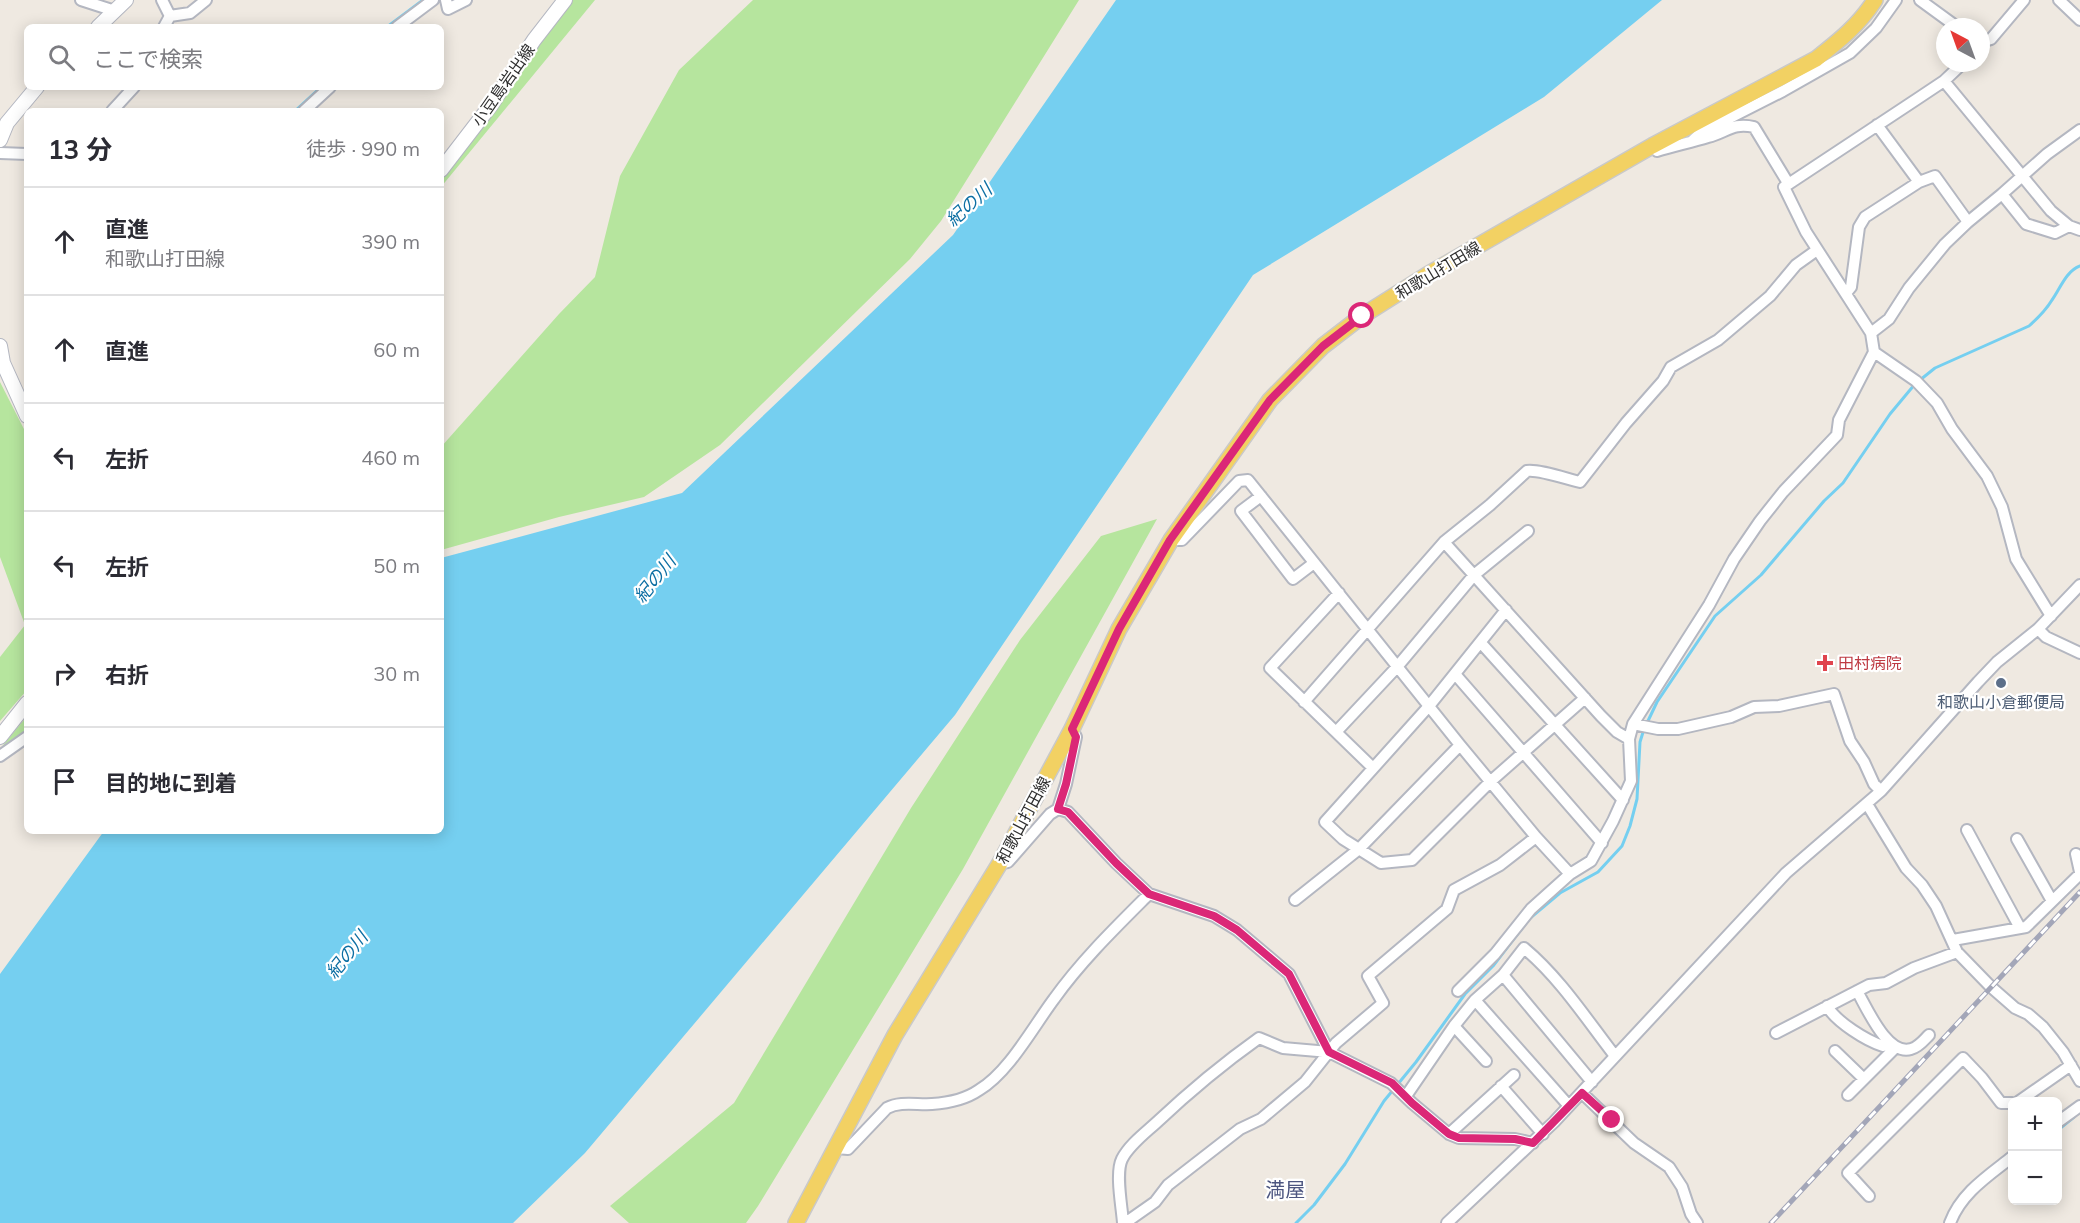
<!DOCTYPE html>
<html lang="ja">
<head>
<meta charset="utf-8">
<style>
  :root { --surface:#fff; --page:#f7f7f7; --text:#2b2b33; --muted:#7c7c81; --line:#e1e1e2 }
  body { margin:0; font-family:Mulish,"Noto Sans JP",sans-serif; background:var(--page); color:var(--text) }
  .controls { position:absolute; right:18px; bottom:18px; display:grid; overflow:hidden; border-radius:9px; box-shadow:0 3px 15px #0003 }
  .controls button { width:54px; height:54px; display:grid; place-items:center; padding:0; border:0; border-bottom:2px solid var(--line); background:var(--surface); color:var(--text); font:30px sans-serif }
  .compass { position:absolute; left:1936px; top:18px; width:54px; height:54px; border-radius:50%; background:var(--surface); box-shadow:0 3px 15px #0003; rotate:319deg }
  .stop { position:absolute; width:18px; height:18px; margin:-14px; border:4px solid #db2777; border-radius:50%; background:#fff }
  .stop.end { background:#db2777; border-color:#fff; box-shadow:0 2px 6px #0008 }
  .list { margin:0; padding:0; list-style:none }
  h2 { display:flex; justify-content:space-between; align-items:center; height:78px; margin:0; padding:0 24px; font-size:26px }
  h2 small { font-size:20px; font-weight:400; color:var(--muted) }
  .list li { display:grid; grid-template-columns:39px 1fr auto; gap:18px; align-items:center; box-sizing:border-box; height:108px; padding:0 24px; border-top:2px solid var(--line) }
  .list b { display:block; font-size:22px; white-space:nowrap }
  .list p { margin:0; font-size:20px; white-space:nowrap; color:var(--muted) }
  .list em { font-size:20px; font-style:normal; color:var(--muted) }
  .icon { flex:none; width:33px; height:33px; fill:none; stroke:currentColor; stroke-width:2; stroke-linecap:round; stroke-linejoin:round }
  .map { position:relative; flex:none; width:2080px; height:1223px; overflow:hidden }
  .search { position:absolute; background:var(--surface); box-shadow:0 3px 15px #0003; left:24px; top:24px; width:420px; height:66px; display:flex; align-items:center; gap:15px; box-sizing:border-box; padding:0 21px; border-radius:9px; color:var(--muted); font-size:22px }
  .panel { position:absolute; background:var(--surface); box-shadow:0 3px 15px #0003; left:24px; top:108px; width:420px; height:726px; border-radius:9px }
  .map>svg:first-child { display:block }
  .green { fill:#b6e59e }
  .water { fill:#75cff0 }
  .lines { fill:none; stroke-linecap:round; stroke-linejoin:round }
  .stream { stroke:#75cff0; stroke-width:3 }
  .street-casing { stroke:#b4b7c1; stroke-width:14 }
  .secondary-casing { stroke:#b4b7c1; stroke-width:16 }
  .primary-casing { stroke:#c9c9c9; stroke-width:18 }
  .street { stroke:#fff; stroke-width:10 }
  .secondary { stroke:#fff; stroke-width:14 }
  .primary { stroke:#f2d163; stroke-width:15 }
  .rail-casing { stroke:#a3a6b8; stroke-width:5 }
  .rail { stroke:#fff; stroke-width:3; stroke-dasharray:9; stroke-linecap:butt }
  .route { stroke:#db2777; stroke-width:8 }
  .health-dot { fill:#e0444e; stroke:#fff; stroke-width:2 }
  .service-dot { fill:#5c6f8a; stroke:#fff; stroke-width:2 }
  .labels { text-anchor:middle; stroke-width:4.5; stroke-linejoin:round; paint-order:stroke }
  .street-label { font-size:16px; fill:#2e2e2e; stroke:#fff }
  .health-label { font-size:16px; fill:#be3a42; stroke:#fff; text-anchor:start }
  .service-label { font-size:16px; fill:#4e5e75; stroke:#fff }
  .water-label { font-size:18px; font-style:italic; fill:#0d6fa3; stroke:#fff }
  .quarter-label { font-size:20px; fill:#4d5680; stroke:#fff }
</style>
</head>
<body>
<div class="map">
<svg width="2080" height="1223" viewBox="0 0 2080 1223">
  <rect width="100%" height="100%" fill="#efe9e1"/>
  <path class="green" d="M 573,0 L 595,0 L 441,187 L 441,179 L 491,114 L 541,37 Z
    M 753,0 L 1079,0 L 941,221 L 910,259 L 720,445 L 644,497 L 559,517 L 441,550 L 441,447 L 559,314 L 595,277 L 620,176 L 679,70 Z
    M 0,382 L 27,435 L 27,690 L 0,721 L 0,657 L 25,625 L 0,557 Z
    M 1157,519 L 963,869 L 758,1206 L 746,1223 L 629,1223 L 610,1206 L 734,1103 L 911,808 L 1020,640 L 1101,536 Z
    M 27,716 L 27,733 L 0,753 L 0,749 Z"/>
  <path class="water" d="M 1116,0 L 1662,0 L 1544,97 L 1253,275 L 955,715 L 585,1153 L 513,1223 L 0,1223 L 0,974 L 104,831 L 441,831 L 441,558 L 682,493 L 953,235 Z"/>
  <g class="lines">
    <path class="stream" d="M 387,27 L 423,0
      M 295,111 L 321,87
      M 1920,380 L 1935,368 L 2029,326 C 2038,318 2046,310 2052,300 C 2060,289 2066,271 2080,266
      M 1647,723 L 1657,702 L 1715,616 L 1761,575 L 1824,501 L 1843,483 L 1890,414 L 1915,384
      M 2058,1130 L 2074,1117
      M 1296,1223 L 1314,1205 L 1345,1164 L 1384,1101 L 1416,1062 L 1465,994 L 1493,966 L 1529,919 L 1560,893 L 1598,872 L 1622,846 L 1630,826 L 1637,799 L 1640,742 L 1644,729"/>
    <g class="street-casing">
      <path id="street" d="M 81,0 L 115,11
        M 162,0 L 170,16
        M 446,0 L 448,9 L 466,0
        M 1920,0 L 1957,27
        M 2059,0 L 2080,20
        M 164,27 L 170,16 L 190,13 L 206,0
        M 397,27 L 433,0
        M 1981,42 L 1991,39 L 2024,0
        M 1944,81 L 2051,211 L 2069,226 L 2080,230
        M 112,111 L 134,87
        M 304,111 L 330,87
        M 1877,125 L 1919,182 L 1935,176 L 1968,222 L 2002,194 L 2026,224 L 2055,233 L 2069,226
        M 1692,141 L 1702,132 L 1783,91 L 1850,53 L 1876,28 L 1896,0
        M 1652,146 L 1657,151 C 1674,146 1691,142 1708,137 C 1727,132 1733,122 1754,127 L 1788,183
        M 0,153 L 27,154
        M 2002,194 L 2047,154 L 2080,130
        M 1846,293 L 1851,287 L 1859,227 L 1865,217 L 1919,182
        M 1871,333 L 1889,319 L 1909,288 L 1945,244 L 1968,222
        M 1874,352 L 1916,381 L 1937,403 L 1952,429 L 1987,476 L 2002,507 L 2016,559 L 2051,616
        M 1261,496 L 1241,511 L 1293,579 L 1314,563
        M 1171,540 L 1182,540 L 1239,481 L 1248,480 L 1460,745 L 1536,837 L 1570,874
        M 1444,542 L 1601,716 L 1617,732 L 1629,739
        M 1339,593 L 1270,668 L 1373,768
        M 1506,610 L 1429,706 L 1325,822 L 1343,839 L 1381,863 L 1412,860 L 1491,781 L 1585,698
        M 2038,629 L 2046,637 L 2080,653
        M 1481,643 L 1623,800
        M 1455,674 L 1602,843
        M 1304,702 L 1444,542 L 1490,505 L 1527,471 C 1538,469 1567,479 1580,482 L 1626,423 L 1663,381 L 1671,367 L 1718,340 L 1770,296 L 1796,265 L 1817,250
        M 1633,724 L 1658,729 L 1678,729 L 1731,717 L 1754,707 L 1779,706 L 1834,694 L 1850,741 L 1864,762 L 1874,784 L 1881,791
        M 1336,732 L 1397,667 L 1474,575 L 1528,531
        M 0,756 L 27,737
        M 1867,804 L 1906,868 L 1922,885 L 1936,906 L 1957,952 L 1991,987 L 2015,1008 L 2028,1014 L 2043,1027 L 2063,1052 L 2080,1081
        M 1058,809 L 1068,812 L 1116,863 L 1149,894 L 1214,916 L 1237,930 L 1289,974 L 1329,1052
        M 1967,830 L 2020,928
        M 2017,839 L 2052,901
        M 2076,854 L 2080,872
        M 1000,863 L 1008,862 L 1050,814 L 1058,809 L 1066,784 L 1076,737 L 1072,729
        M 1295,900 L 1359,849 L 1460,745
        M 1953,940 L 2026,927 L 2080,874
        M 1503,975 L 1592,1082
        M 1458,991 L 1495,954 L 1531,909 L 1570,874 L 1591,861 L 1613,821 L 1631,781 L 1629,739 L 1633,724 L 1709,605 L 1734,559 L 1760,521 L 1783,492 L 1837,435 L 1839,420 L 1874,352 L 1871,333 L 1806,232 L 1784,187 L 1917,99 L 1944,81 L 1963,63
        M 1857,991 C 1867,1008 1887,1056 1911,1049 C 1919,1047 1924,1040 1929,1035
        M 1475,1000 L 1569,1106
        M 1827,1006 C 1836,1022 1867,1041 1883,1046 L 1890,1044
        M 1454,1026 L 1486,1061
        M 1776,1033 L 1869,985 L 1886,983 L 1914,968 L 1957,952
        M 1835,1051 L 1864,1079
        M 1501,1086 L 1543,1134
        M 1582,1093 L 1634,1143 L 1669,1167 L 1682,1187 L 1691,1214 L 1697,1223
        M 1848,1095 L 1896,1047
        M 1406,1096 L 1454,1026 L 1475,1000 L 1503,975 L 1524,948 C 1560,978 1587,1020 1615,1056
        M 2018,1102 L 2071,1065
        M 2058,1122 L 2080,1106
        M 1449,1134 L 1514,1075
        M 836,1148 L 848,1149 L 887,1108 C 900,1101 917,1105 932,1104 C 947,1103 966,1099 979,1090 C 1009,1072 1033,1027 1054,999 C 1081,961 1116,927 1149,894
        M 1869,1196 L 1848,1173 L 1963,1058 L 1982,1078 L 2001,1103 L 2012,1103
        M 1123,1223 C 1122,1207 1115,1173 1122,1159 C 1129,1145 1145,1133 1156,1123 C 1190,1091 1221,1065 1259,1038 L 1283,1048 L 1329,1052 L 1391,1083 L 1412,1103 L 1449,1134 L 1459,1138 L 1515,1139 L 1533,1143
        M 1125,1223 L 1155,1202 L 1168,1185 L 1240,1129 L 1261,1119 L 1305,1082 L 1336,1043 L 1383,1003 L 1368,976 L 1447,909 L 1454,890 L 1500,865 L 1536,837
        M 1447,1223 L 1554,1122 L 1786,873 L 1881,791 L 1978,682 L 1997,662 L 2038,629 L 2080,585
        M 1950,1223 C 1961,1193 1988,1176 2012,1157"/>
    </g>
    <g class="secondary-casing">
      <path id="secondary" d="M 98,27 L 126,0
        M 0,140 L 7,123 L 37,87
        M 441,170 L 491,105 L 534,40 L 565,0
        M 0,346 L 3,363 L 27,416
        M 0,737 L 27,703"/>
    </g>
    <g class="primary-casing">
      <path id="primary" d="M 796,1223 L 895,1035 L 1000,863 L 1072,729 L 1119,629 L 1171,540 L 1270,400 L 1323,346 L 1362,316 L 1427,275 L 1652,146 L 1816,59 C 1839,41 1859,25 1875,0"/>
    </g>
    <use href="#street" class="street"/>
    <use href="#secondary" class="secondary"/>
    <use href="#primary" class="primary"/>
    <g class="rail-casing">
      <path id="rail" d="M 1771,1223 L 2080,892"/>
    </g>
    <use href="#rail" class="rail"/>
  </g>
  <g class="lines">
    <path class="route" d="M 1362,316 L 1323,346 L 1270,400 L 1170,540 L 1119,629 L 1072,729 L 1076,737 L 1066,784 L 1058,809 L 1068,812 L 1116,863 L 1149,894 L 1214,916 L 1237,930 L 1289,974 L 1329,1052 L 1392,1083 L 1412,1103 L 1449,1134 L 1459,1138 L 1515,1139 L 1533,1143 L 1582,1093 L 1612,1120"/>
  </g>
  <path class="health-dot" d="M1822 654h6v6h6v6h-6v6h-6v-6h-6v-6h6z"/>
  <circle class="service-dot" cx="2001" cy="683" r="6"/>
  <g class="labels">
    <g class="street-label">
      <text transform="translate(503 85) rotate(-55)" y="6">小豆島岩出線</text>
      <text transform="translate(1438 270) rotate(-31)" y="6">和歌山打田線</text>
      <text transform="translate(1023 820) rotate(-62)" y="6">和歌山打田線</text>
    </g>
    <g class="health-label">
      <text x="1838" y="669">田村病院</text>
    </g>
    <g class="service-label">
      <text x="2001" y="708">和歌山小倉郵便局</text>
    </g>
    <g class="water-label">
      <text transform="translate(969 205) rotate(-42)" y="6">紀の川</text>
      <text transform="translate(655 579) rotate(-51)" y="6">紀の川</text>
      <text transform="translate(347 955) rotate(-51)" y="6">紀の川</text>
    </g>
    <g class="quarter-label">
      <text x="1285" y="1197">満屋</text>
    </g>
  </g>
</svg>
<div class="controls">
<button>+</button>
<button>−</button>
</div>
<svg class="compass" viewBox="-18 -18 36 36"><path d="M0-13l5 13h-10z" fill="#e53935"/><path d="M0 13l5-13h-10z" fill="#7c7c81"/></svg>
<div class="stop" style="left:1362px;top:316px"></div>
<div class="stop end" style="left:1612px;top:1120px"></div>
<div class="search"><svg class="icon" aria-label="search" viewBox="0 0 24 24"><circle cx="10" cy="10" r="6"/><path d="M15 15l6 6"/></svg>ここで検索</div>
<section class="panel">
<h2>13 分<small>徒歩 · 990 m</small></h2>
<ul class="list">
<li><svg class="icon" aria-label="ahead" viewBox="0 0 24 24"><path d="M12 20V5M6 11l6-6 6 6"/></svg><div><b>直進</b><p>和歌山打田線</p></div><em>390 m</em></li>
<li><svg class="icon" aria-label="ahead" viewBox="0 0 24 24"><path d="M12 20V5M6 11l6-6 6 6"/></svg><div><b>直進</b></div><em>60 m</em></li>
<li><svg class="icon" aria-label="left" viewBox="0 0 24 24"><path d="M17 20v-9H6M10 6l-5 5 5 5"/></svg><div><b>左折</b></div><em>460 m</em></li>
<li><svg class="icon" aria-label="left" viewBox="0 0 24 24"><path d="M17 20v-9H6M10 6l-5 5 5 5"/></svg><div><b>左折</b></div><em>50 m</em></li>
<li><svg class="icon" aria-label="right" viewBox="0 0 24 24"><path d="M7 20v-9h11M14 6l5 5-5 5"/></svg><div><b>右折</b></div><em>30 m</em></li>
<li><svg class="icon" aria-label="arrive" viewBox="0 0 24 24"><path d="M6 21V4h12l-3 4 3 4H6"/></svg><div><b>目的地に到着</b></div></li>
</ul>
</section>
</div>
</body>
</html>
